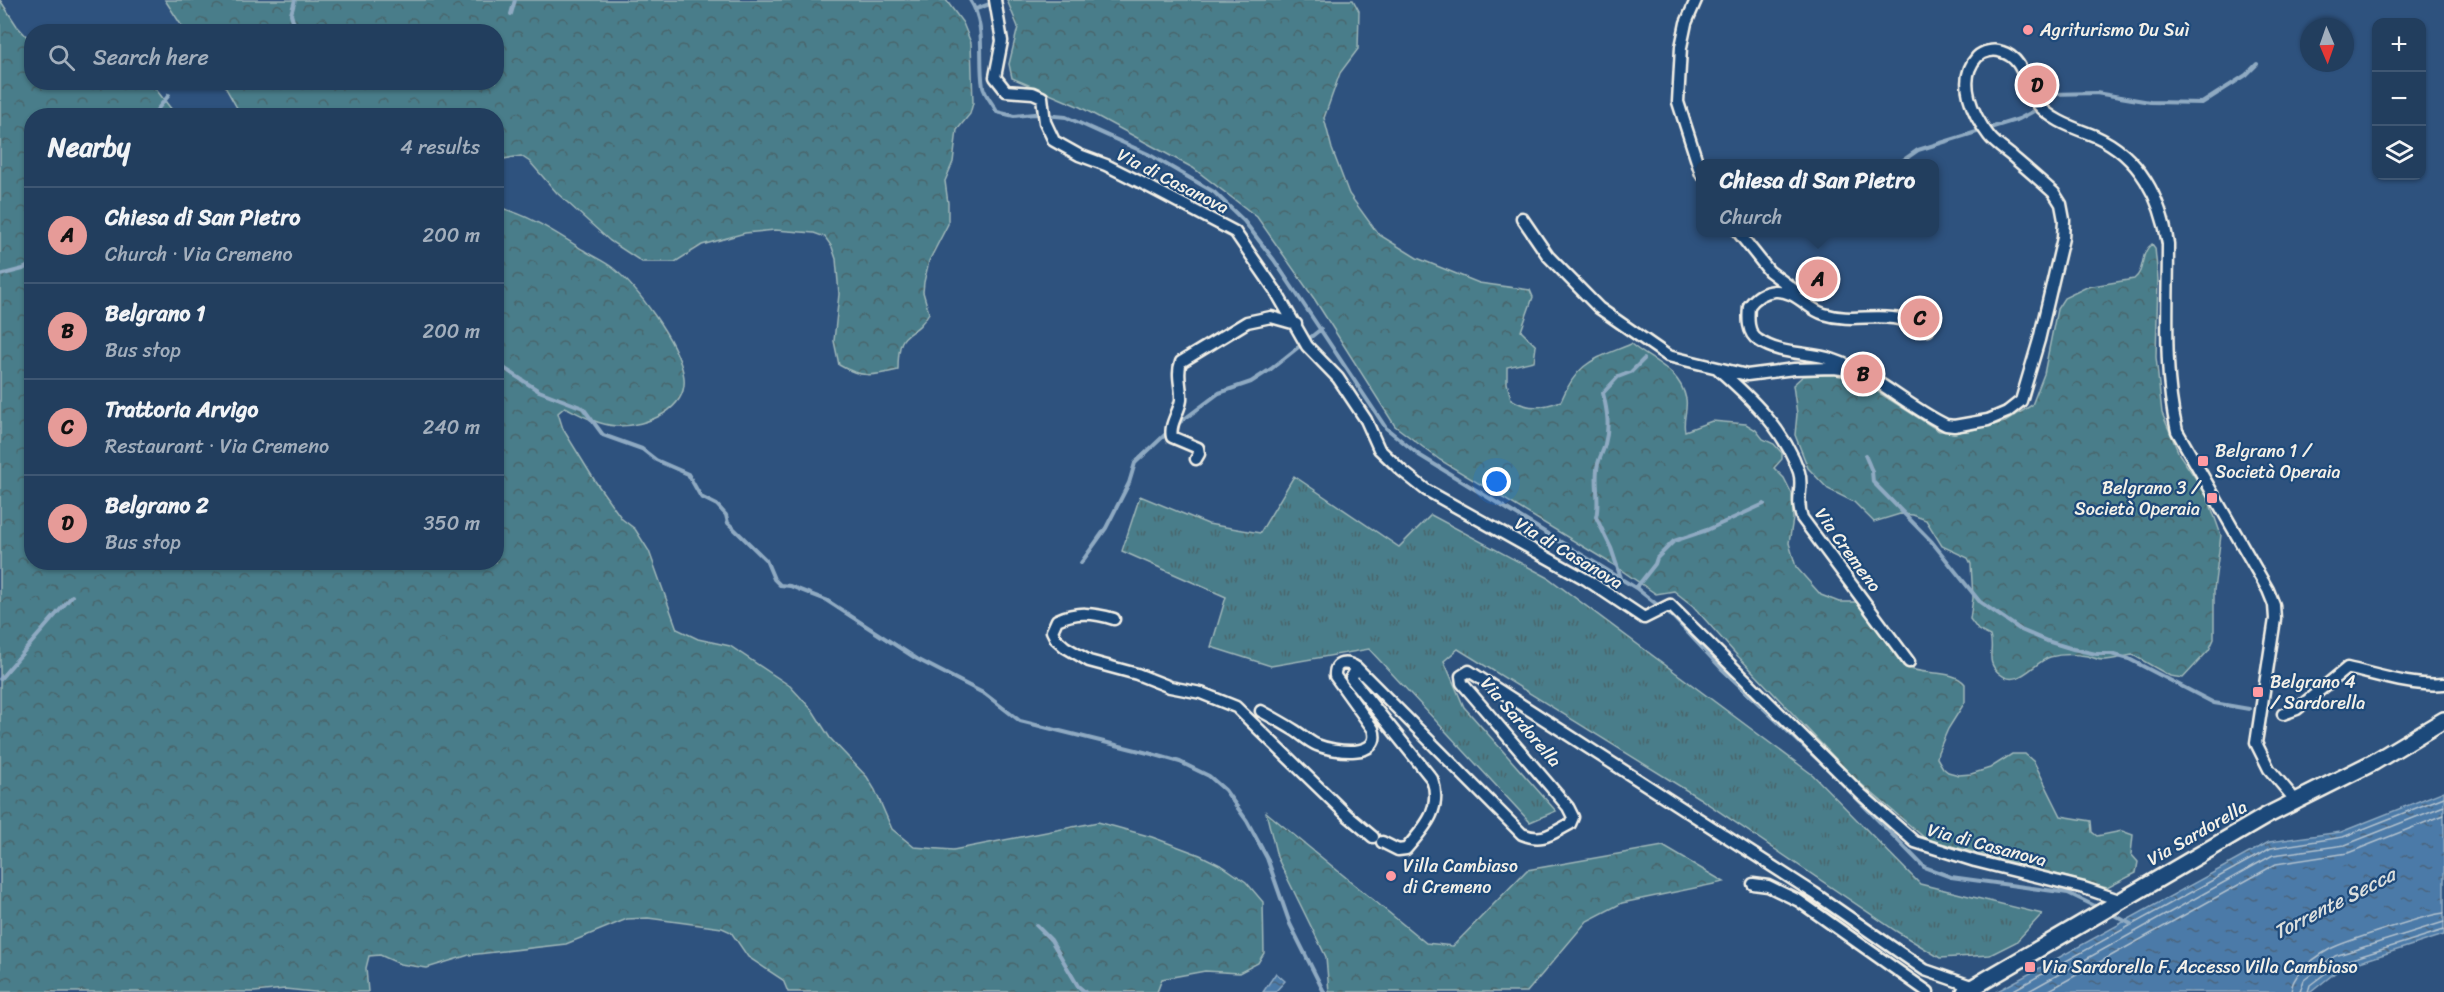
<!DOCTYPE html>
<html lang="en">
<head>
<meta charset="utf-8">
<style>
  :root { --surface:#223e5e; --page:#2e4967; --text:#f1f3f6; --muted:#a2aebc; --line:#3f5773; --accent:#e69b98 }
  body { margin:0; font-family:Sriracha,sans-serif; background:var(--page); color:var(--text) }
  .controls { position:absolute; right:18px; top:18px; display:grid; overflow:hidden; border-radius:12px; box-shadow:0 2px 4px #0004 }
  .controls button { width:54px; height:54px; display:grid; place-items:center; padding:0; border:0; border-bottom:2px solid var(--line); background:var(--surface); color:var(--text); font:30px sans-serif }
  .compass { position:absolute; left:2300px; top:18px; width:54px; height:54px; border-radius:50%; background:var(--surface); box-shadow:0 2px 4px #0004; rotate:178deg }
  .you { position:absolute; left:1497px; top:482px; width:21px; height:21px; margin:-15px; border:4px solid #fff; border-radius:50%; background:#1a73e8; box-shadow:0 0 0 9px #1a73e833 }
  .badge { display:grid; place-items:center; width:39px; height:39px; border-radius:50%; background:var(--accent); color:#111; font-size:20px; font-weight:700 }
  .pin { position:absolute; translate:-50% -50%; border:3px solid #fff; box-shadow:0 2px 6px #0006 }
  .popup { position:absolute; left:1696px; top:159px; width:243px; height:78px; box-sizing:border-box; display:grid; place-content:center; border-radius:12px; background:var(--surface); filter:drop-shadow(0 2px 4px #0005); font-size:20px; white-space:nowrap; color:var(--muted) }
  .popup b { font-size:22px; color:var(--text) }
  .popup::after { content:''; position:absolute; left:50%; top:100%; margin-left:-12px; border:12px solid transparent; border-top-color:var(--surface) }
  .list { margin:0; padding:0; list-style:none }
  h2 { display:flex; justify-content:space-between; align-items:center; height:78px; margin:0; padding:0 24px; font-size:26px }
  h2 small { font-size:20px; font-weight:400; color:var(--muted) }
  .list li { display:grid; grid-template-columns:39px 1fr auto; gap:18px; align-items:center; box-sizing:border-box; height:96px; padding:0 24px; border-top:2px solid var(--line) }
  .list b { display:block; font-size:22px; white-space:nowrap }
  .list p { margin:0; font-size:20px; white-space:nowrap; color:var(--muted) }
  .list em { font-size:20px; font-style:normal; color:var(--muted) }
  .icon { flex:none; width:33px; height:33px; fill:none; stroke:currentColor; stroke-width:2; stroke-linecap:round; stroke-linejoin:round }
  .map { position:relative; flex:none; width:2444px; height:992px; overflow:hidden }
  .search { position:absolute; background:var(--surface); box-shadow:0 2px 4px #0004; left:24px; top:24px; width:480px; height:66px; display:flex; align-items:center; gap:15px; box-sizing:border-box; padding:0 21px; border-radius:24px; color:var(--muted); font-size:22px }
  .panel { position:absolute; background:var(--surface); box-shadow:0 2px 4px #0004; left:24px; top:108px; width:480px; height:462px; border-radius:24px }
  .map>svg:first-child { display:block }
  .grass { fill:url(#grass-tufts); stroke:#9fb7b9; stroke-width:1.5 }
  .forest { fill:url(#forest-crowns); stroke:#9fb7b9; stroke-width:1.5 }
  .water { fill:url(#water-ripples); stroke:#8faac2; stroke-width:1.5 }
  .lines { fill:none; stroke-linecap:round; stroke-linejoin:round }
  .shore { stroke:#b1c1ce; stroke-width:1.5 }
  .stream { stroke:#8faac2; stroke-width:4 }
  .minor-casing { stroke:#f4f1e8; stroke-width:15 }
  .secondary-casing { stroke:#f4f1e8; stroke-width:20 }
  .minor { stroke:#1f4a7a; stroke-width:10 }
  .secondary { stroke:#1f4a7a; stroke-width:15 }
  .poi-dot { fill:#ff9aa2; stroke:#1f4a7a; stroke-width:2 }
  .labels { text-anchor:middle; stroke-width:4.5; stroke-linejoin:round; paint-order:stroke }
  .poi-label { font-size:18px; fill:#f4f1e8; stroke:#1f4a7a; text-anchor:start }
  .street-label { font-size:18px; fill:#f4f1e8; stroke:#1f4a7a }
  .water-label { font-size:20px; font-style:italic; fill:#dbdfde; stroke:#1f4a7a }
</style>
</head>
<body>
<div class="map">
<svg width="2444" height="992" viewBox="0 0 2444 992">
  <defs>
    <pattern id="grass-tufts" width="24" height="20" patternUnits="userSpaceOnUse" patternTransform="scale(1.5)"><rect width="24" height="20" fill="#4a7d8a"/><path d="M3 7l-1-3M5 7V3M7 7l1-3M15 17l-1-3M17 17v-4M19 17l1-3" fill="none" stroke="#4a656b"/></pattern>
    <pattern id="forest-crowns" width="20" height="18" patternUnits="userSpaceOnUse" patternTransform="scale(1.5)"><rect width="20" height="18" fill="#4a7d8a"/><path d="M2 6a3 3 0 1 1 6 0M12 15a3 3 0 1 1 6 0" fill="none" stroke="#4a656b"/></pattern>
    <pattern id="water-ripples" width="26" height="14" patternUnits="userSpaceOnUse" patternTransform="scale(1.5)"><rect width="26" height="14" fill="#4c7aa8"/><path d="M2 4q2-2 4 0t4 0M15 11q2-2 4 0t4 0" fill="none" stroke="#4b647c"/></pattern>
  </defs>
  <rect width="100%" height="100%" fill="#2e527e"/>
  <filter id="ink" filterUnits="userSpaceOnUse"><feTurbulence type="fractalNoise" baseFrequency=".0167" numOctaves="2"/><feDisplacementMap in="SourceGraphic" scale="12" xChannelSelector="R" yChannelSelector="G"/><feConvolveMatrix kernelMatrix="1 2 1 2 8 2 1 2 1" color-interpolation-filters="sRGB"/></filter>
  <g filter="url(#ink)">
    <path class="grass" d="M 1294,476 L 1399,547 L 1431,515 L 1547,577 L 1813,775 L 1920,884 L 2042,914 L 2016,942 L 1990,955 L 1940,958 L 1896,931 L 1699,798 L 1458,649 L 1444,661 L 1464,707 L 1556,811 L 1530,822 L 1369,649 L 1271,666 L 1211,647 L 1226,597 L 1122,551 L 1140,496 L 1208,524 L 1260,533 Z"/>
    <path class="forest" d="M 0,0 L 17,26 L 28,38 L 31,38 L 32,82 L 151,83 L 176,115 L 32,116 L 32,562 L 496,562 L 497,207 C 530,215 556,233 585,251 C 594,257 604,261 613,268 C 638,288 676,340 683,372 C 692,409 646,427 616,426 C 598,425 581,415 565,407 L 558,413 L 563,429 L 595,481 L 622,519 L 635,529 L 649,551 L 677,629 L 698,639 L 730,646 L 790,686 L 813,711 L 830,738 L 867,777 L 875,790 L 892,829 L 914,847 L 953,850 L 1098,822 L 1152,837 L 1200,855 L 1224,867 L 1246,882 L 1263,902 L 1264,953 L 1258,963 L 1239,973 L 1205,971 L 1162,979 L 1157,992 L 788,992 L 783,980 L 748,957 L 731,932 L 722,928 L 648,918 L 627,919 L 566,944 L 469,955 L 427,968 L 400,964 L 380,955 L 369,956 L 366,968 L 368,992 L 314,992 L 285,989 L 254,992 L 0,992 Z
      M 165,0 L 946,0 L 963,23 L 971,43 L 973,103 L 970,114 L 957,130 L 953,162 L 945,181 L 948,203 L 948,224 L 929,261 L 924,282 L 923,292 L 929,313 C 912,343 898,323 898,370 C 873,376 861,378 839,365 L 834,341 L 839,294 L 836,259 L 832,247 L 825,237 L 814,233 L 775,230 L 745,233 L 702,245 L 675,262 L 642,262 L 610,241 L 557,193 L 530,162 L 521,156 L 497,160 L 496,116 L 241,115 L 223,83 L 496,82 L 496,32 L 185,31 Z
      M 1007,0 L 1353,0 L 1359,11 L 1358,49 L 1340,73 L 1324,118 L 1332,149 L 1349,194 L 1378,234 L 1417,258 L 1479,283 L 1530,290 L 1533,297 L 1521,331 L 1536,346 L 1534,361 L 1507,367 L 1507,383 L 1511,399 C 1528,410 1542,408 1561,401 C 1578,361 1593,360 1631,344 C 1651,361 1680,369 1686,399 C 1688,410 1682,421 1685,431 L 1712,421 L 1746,424 L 1756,430 L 1763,439 L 1774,444 L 1782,453 L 1782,459 L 1774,468 L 1784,478 L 1792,494 L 1793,519 L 1789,543 L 1796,567 L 1821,595 L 1839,602 L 1858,602 L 1903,666 C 1923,677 1952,668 1965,684 L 1965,702 L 1948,729 L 1938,752 L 1937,758 L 1943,768 L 1948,772 L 1959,775 L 1971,774 L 1990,768 L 2012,754 L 2025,754 L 2034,762 L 2061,816 L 2091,821 L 2092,832 L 2097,836 L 2122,831 L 2133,835 L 2131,854 L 2138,862 L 2136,873 L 2107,888 L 1926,839 L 1853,777 L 1733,651 L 1693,606 L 1674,591 L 1656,594 L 1612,564 L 1440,460 L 1395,426 L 1315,300 L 1257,217 L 1193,168 L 1080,107 L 1012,78 L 1009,64 L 1018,27 Z
      M 2152,244 L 2155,248 L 2158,279 L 2156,357 L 2162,413 L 2179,454 L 2207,495 L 2221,535 L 2214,590 L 2214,639 L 2209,650 L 2183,678 L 2170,676 L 2133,655 C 2124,656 2114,660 2105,660 C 2099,661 2093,657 2087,656 C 2075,654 2061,654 2050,657 C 2034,662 2018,689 2000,674 C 1984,661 1995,651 1990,636 L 1978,630 L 1970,619 L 1973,598 L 1971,564 L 1968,558 L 1942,546 L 1926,520 L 1913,515 L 1900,514 L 1874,522 L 1854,502 L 1828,489 L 1808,468 L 1795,435 L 1797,414 L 1793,385 L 1803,376 L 1841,374 L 1859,380 L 1939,431 L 1968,431 L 2005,422 L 2032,405 L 2044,374 L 2057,309 L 2064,298 L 2087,287 L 2134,279 C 2146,270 2139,253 2152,244 Z
      M 1266,812 L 1426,943 L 1453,946 L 1527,870 L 1663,846 L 1724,882 L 1622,903 L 1587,921 L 1527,992 L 1329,992 L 1326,957 L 1277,857 Z"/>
    <path class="water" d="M 2444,791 L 2444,935 L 2341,968 L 2311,992 L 1996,992 L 2269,842 L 2341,832 Z
      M 1276,973 L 1285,981 L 1275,992 L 1263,992 Z"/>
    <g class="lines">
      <path class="shore" d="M 2010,992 L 2271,848 L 2343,837 L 2444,797
        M 2027,992 L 2273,855 L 2345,845 L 2444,806
        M 2046,992 L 2276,864 L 2348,853 L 2444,815
        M 2291,992 C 2292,973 2314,958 2330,949 C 2343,942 2429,914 2444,913
        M 2300,992 L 2304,980 L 2335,956 L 2444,922
        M 2308,992 L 2310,985 L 2339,963 L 2444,930"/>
      <path class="stream" d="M 295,0 L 291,14 L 296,32
        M 970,0 C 987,26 978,58 983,87 C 985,95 993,104 997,112 L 1014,116 L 1034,114 L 1066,117 L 1148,154 L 1214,192 L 1244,221 L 1274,260 L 1386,428 L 1419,455 L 1636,588 L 1674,618 L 1721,668 L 1835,776 L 1924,867 L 1951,877 L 2068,893 L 2099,908
        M 976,9 L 1001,0
        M 511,14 L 515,0
        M 152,116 L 169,95
        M 1898,164 L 1918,150 L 2019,119 L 2034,111 L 2051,94 L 2096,93 L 2150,102 L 2202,103 L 2246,75 L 2257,64
        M 0,275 L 23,269 L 32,264
        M 496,363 L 539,391 L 583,408 L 603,435 L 642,449 L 656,460 L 688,474 L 701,497 L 717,505 L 726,515 L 728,523 L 766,560 L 774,579 L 780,585 L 790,586 L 826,600 L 917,659 L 985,694 L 1020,721 L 1152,754 L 1180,762 L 1209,776 L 1225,790 L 1247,821 L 1267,858 L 1290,924 L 1324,992
        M 1175,426 L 1219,393 L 1251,382 L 1271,369 L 1321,329
        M 1865,455 L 1872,471 L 1873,482 L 1932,542 L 1980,602 L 2021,630 L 2047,641 L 2073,649 L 2096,654 L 2111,654 L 2129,659 L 2214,703 L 2249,709
        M 1081,563 L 1106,528 L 1129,483 L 1135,463 L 1169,431
        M 1621,578 L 1611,548 L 1596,517 C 1600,502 1595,486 1597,470 C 1597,461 1603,453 1605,444 C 1610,426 1607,410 1603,393 L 1618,377 L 1631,372 L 1644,359
        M 1636,588 L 1655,564 L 1657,558 L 1674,541 L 1707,530 L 1764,504
        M 0,679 L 72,596
        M 2108,912 L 2131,924
        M 1036,925 L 1051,940 L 1078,986 L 1085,992"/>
      <g class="minor-casing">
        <path id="minor" d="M 995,0 L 1002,41 L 995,77 L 1006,91 L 1033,93 L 1042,97 L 1045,122 L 1054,141 L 1079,155 L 1106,165 L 1140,182 L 1235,232 L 1275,290 L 1307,346 L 1338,378 L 1366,420 L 1379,449 L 1401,470 L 1426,490 L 1587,580 L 1644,618 L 1670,605 L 1863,796 L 1915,842 L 1975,861 L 2084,888 L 2119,900
          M 1696,0 L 1686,23 L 1681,47 L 1678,102 L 1701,174
          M 1522,218 L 1548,256 L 1599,308 L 1668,356 L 1747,375 L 1794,369 L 1834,368 L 1849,370
          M 1738,232 L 1769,271 L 1797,292
          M 1928,330 C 1917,326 1904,319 1893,318 C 1869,315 1849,322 1824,314 C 1807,309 1796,290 1775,291 C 1763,292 1756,297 1749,306 C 1748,318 1747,333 1758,340 C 1781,356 1809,351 1834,360 C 1873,373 1908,407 1946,425 L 1954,426 L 1988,420 L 2007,412 L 2021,401 L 2039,340 L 2063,238 L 2064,220 L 2061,204 L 2054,193 C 2040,180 2027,169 2013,157 C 2005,150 1995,144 1989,136 C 1973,115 1956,80 1977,57 C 1983,51 1994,49 2002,52 C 2026,59 2024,88 2037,103 C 2051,121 2075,128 2095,136 C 2140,156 2161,199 2168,244 C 2168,304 2163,373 2177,431 L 2268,590 L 2274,605 L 2275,619 L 2256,743 L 2269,769 L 2296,801
          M 1718,369 C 1750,397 1785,430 1799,472 C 1804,487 1795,498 1802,518 L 1909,662
          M 1196,459 L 1199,454 L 1198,448 L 1172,437 C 1169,424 1179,413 1181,400 C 1182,387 1176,375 1181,362 L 1247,322 L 1271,317 L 1296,324
          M 1114,619 C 1094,613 1077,611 1057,620 L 1052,631 L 1056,639 L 1065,647 L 1089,661 L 1137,674 L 1170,687 L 1201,693 L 1236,707 L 1348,816 L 1373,837
          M 1261,711 C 1272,717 1283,723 1294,730 C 1301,734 1309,742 1317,745 C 1334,752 1383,759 1373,729 L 1335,676 C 1334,661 1347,661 1357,668
          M 2283,714 L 2297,709 L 2347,668 C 2378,675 2413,687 2444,684
          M 1382,842 L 1398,850 L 1406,849 C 1424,828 1443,809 1432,779 L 1351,678 L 1357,668 L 1522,834 C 1543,843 1552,833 1570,824 L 1573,817 L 1568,807 L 1462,683 L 1461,676 L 1469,671 L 1814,893 L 1925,970 L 1974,987
          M 1753,884 L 1768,886 L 1799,901 L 1928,992"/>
      </g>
      <g class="secondary-casing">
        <path id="secondary" d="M 1965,992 L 2266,816 L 2374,762 L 2444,720"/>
      </g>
      <use href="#minor" class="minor"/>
      <use href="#secondary" class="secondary"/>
    </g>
  </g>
  <g class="poi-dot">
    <circle cx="2028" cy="30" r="6"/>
    <rect x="2197" y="455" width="12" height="12" rx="3"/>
    <rect x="2206" y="492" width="12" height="12" rx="3"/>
    <rect x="2252" y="686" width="12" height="12" rx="3"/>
    <circle cx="1391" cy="876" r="6"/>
    <rect x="2024" y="961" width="12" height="12" rx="3"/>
  </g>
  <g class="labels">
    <g class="poi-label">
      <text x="2040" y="36">Agriturismo Du Suì</text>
      <text x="2215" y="457">Belgrano 1 /<tspan x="2215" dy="21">Società Operaia</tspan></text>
      <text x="2200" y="494" text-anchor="end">Belgrano 3 /<tspan x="2200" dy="21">Società Operaia</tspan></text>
      <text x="2270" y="688">Belgrano 4<tspan x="2270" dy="21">/ Sardorella</tspan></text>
      <text x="1403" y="872">Villa Cambiaso<tspan x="1403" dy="21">di Cremeno</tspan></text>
      <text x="2042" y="973">Via Sardorella F. Accesso Villa Cambiaso</text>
    </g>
    <g class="street-label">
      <text transform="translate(1173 181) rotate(27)" y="6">Via di Casanova</text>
      <text transform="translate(1848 550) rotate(54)" y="6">Via Cremeno</text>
      <text transform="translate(1569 553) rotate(31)" y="6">Via di Casanova</text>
      <text transform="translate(1521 722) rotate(49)" y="6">Via Sardorella</text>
      <text transform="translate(2197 833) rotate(-30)" y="6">Via Sardorella</text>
      <text transform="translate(1987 845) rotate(15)" y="6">Via di Casanova</text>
    </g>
    <g class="water-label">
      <text transform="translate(2334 903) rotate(-27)" y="7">Torrente Secca</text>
    </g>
  </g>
</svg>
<div class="controls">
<button>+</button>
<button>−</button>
<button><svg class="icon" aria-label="layers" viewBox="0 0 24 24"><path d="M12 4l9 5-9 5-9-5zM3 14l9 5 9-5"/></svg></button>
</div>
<svg class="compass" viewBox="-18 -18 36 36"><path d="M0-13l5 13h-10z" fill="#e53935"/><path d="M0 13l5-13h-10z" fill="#a2aebc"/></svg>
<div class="you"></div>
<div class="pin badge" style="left:1818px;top:279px">A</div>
<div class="popup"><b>Chiesa di San Pietro</b>Church</div>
<div class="pin badge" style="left:1863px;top:374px">B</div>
<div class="pin badge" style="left:1920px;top:318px">C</div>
<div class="pin badge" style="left:2037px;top:85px">D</div>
<div class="search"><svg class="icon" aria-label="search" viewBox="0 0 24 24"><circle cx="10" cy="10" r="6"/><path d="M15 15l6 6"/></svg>Search here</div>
<section class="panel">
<h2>Nearby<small>4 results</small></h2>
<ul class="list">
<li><span class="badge">A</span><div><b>Chiesa di San Pietro</b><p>Church · Via Cremeno</p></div><em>200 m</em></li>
<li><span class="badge">B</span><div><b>Belgrano 1</b><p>Bus stop</p></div><em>200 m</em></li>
<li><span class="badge">C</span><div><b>Trattoria Arvigo</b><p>Restaurant · Via Cremeno</p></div><em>240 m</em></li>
<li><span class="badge">D</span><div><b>Belgrano 2</b><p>Bus stop</p></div><em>350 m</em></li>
</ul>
</section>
</div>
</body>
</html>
